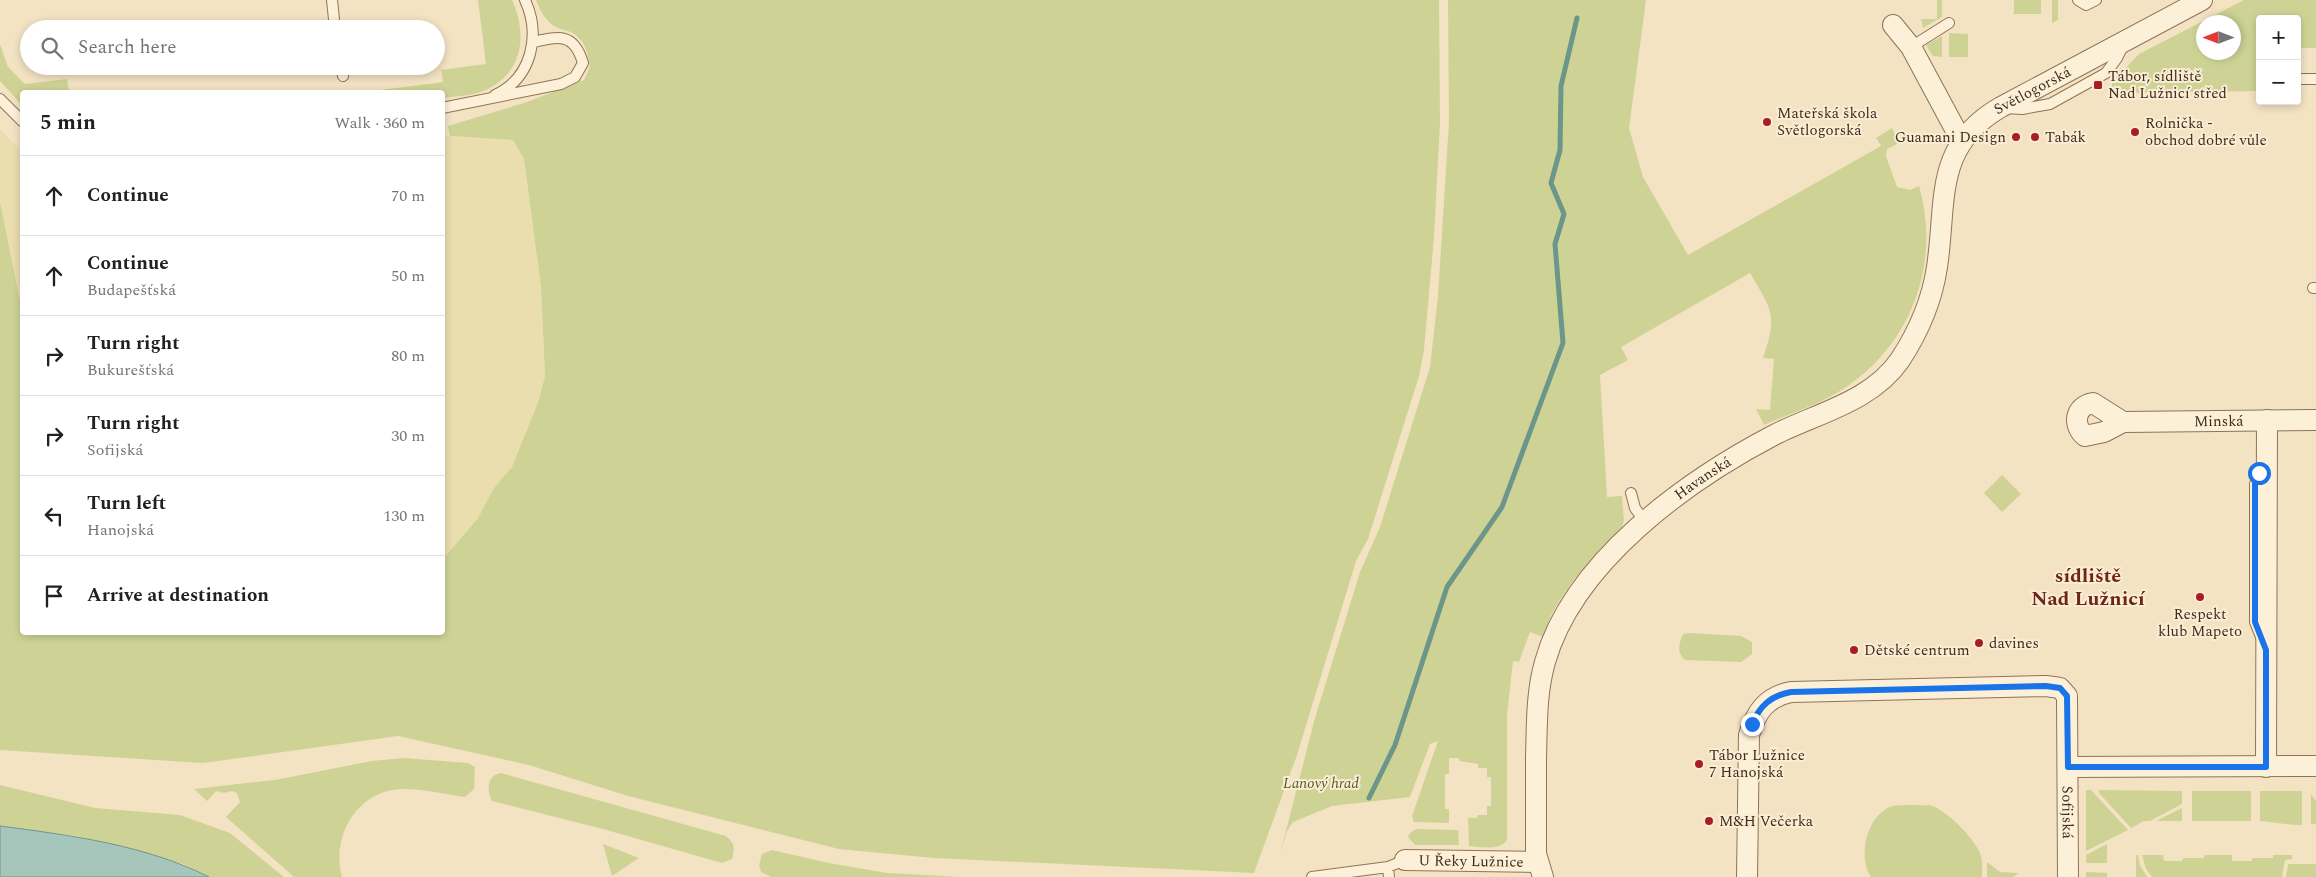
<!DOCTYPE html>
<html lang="en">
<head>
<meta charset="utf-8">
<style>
  :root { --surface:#fff; --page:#f2f2f2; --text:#202124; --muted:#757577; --line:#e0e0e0 }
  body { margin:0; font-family:Spectral,serif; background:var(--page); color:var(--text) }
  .controls { position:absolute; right:15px; top:15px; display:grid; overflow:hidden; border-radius:5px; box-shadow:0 2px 8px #0003 }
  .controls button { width:45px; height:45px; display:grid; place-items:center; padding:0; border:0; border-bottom:1px solid var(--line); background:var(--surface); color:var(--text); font:25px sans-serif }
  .compass { position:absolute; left:2196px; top:15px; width:45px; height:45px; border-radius:50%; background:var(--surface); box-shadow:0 2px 8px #0003; rotate:270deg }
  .stop { position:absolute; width:15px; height:15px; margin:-11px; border:4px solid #1a73e8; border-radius:50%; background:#fff }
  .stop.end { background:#1a73e8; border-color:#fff; box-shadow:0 1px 5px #0008 }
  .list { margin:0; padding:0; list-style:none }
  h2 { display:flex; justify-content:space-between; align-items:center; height:65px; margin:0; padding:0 20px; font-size:21px }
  h2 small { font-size:16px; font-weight:400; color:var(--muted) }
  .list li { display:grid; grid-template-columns:32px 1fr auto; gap:15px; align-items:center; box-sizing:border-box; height:80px; padding:0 20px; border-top:1px solid var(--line) }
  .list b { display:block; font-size:19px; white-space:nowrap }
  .list p { margin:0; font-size:16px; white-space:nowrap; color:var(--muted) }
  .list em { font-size:16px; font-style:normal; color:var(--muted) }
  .icon { flex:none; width:28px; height:28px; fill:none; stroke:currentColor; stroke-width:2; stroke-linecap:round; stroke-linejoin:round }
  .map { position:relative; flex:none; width:2316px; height:877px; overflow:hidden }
  .search { position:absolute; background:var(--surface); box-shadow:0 2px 8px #0003; left:20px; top:20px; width:425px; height:55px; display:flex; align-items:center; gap:12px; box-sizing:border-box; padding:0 18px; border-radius:28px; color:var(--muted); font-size:19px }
  .panel { position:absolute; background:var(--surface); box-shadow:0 2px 8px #0003; left:20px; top:90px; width:425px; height:545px; border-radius:5px }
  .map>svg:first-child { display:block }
  .farmland { fill:#eadeaf }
  .green { fill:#ced395; fill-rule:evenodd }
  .water { fill:#a6c6bb; stroke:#6b9689 }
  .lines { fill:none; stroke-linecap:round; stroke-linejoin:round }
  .stream { stroke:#6b9689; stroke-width:5 }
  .service-casing { stroke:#907357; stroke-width:12 }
  .minor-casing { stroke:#907357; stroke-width:22 }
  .service { stroke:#fdf0d8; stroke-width:10 }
  .minor { stroke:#fdf0d8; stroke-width:20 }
  .route { stroke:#1a73e8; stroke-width:6 }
  .poi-dot { fill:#a71f25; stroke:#faedd4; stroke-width:2 }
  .labels { text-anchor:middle; stroke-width:4; stroke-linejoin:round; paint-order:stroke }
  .poi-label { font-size:15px; fill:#3e2c1d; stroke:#faedd4; text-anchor:start }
  .street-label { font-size:15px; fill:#3e2c1d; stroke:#faedd4 }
  .park-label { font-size:15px; font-style:italic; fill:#505d21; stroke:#faedd4 }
  .district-label { font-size:20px; font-weight:bold; fill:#702617; stroke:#faedd4 }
</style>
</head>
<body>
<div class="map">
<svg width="2316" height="877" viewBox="0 0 2316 877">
  <rect width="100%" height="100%" fill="#f3e3c3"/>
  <path class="farmland" d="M 0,129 L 22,152 L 22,311 L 0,202 Z
    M 450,136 L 513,140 L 524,159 L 541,287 L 545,376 L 539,400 L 512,467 L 494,488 L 478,518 L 443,559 L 443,137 Z"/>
  <path class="green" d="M 478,0 L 512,0 C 527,33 524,71 488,89 C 474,96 457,96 443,98 L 442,92 L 365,92 L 443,82 L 441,70 L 486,64 Z
    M 536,0 L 1439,0 L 1440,123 L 1434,237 L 1424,350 L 1419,376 L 1368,539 L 1356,561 L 1297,755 L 1254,873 L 934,858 L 839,849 L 628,796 L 529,765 L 398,736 L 203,763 L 0,750 L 0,202 L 22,311 L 22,632 L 442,632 L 443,559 L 478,518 L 494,488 L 512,467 L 539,400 L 545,376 L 541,287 L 524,159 L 513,140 L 450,136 L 448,126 L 527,102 L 584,80 L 590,67 C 588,57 587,46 579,38 C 573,31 566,31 558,28 C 546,23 540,10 536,0 Z
    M 1448,0 L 1646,0 L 1629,128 L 1643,177 L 1688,255 L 1881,146 L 1876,138 L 1892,128 L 1899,143 L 1887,149 L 1886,156 L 1897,187 L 1910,190 L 1919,186 C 1942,264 1910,348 1840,391 C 1817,405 1789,414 1764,425 L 1756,409 L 1770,410 L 1774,359 L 1763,358 C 1778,314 1772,311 1750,273 L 1621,347 L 1628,360 L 1600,375 L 1607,497 L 1622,496 L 1624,521 L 1622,527 C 1591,561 1556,592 1543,637 L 1530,632 L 1519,662 L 1513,661 L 1507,715 L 1507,840 C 1500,851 1480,847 1469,846 L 1468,818 L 1477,818 L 1478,815 L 1487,815 L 1487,806 L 1491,806 L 1491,777 L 1487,777 L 1487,768 L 1478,768 L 1478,764 L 1459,761 L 1459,758 L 1449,758 L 1449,774 L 1445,774 L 1445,809 L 1449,809 L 1449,823 L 1414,822 L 1412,816 L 1438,741 L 1430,744 L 1410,797 L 1332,806 L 1293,822 L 1287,831 L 1280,854 L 1315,718 L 1360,572 L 1380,527 L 1430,367 L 1438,296 L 1449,122 Z
    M 1937,0 L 1942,0 L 1942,17 L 1923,28 L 1921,19 L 1937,19 Z
    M 2014,0 L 2041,0 L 2041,14 L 2014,14 Z
    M 2052,0 L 2058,0 L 2058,20 L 2052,23 Z
    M 2244,0 L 2316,0 L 2316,48 L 2297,48 L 2297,19 L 2260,19 L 2260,91 L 2112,93 L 2112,82 L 2139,54 ZM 2234,22 L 2234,52 L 2204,52 L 2204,22 Z
    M 1949,33 L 1968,34 L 1968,57 L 1949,57 Z
    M 1942,36 L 1942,57 L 1933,56 L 1926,45 Z
    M 0,44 L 8,67 L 25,84 L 67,79 L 69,92 L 22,92 L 22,105 L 0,81 Z
    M 2002,475 L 2021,494 L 2002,512 L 1984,493 Z
    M 1689,633 L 1741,636 L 1752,642 L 1752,654 L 1741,662 L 1685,660 C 1676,652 1679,644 1683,634 Z
    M 404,758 L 468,763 L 475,767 L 474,789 L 465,797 C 442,794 415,786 392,790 C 352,798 332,840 342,877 L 294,877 L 226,817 L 240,802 L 237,793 L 232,791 L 224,793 L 216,791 L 207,801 L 194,789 L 275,780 L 372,761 Z
    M 501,773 L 726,836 C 735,843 735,849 732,859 L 722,863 L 603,829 L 492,801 C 487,791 486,775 501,773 Z
    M 0,785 L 95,808 L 180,815 L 230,833 L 284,877 L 209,877 L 183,864 L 76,836 L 0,826 Z
    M 2086,790 L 2091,790 L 2128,830 L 2086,851 Z
    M 2099,790 L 2182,791 L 2182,804 L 2150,821 L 2144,821 L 2131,828 L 2099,793 Z
    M 2192,791 L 2251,791 L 2251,821 L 2192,821 Z
    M 2260,791 L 2302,791 L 2302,825 C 2287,825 2274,822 2260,821 Z
    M 2311,794 L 2316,801 L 2316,824 L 2311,824 Z
    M 1929,805 C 1946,809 1973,837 1980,853 C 1983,861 1982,869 1982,877 L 1871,877 C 1857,857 1867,813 1893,806 C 1904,804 1918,806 1929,805 Z
    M 2182,808 L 2182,821 L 2156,821 Z
    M 1416,829 L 1458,830 L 1459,845 L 1415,845 L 1408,837 L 1410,833 Z
    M 603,844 L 639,858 L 612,876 Z
    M 2107,844 L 2107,863 L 2086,863 L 2086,855 Z
    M 772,850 L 829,863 L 887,873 L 962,877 L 771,877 L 761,872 L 759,865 L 762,854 Z
    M 2136,855 L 2138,855 L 2140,865 L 2147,877 L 2136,877 Z
    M 2142,855 L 2163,855 L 2164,861 L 2182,861 L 2183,858 L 2204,858 L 2205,855 L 2232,855 L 2232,861 L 2252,861 L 2252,858 L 2273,858 L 2273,855 L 2292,855 L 2292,859 L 2285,860 L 2282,877 L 2152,877 L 2146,869 Z
    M 1987,862 L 2000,872 L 2019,873 L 2013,877 L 1987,877 Z
    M 2288,864 L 2316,864 L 2316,877 L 2286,877 Z
    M 2086,872 L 2107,873 L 2107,877 L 2086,877 Z"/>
  <path class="water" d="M 0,826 C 69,835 146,845 209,877 L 0,877 Z"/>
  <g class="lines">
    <path class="stream" d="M 1369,798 L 1395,745 L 1447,587 L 1502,507 L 1563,343 L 1555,244 L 1564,214 L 1551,183 L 1560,150 L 1561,86 L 1577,18"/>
    <g class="service-casing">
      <path id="service" d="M 332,0 L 335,29
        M 2078,0 L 2086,5 L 2096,0
        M 1911,47 L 1949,23
        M 341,66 L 343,76
        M 2297,79 L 2316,79
        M 495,95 C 532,78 541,35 525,0
        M 0,99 L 22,121
        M 442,108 L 561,84 L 575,77 L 583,63 C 574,33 560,36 533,42
        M 2006,108 L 2022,109 L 2050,104 L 2106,73 L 2117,58 L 2124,44
        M 2313,288 L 2316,288
        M 2259,473 L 2255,484 L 2255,622 L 2261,637
        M 1631,493 L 1635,508 L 1645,522
        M 1388,867 L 1389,877
        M 1312,877 L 1388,867 L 1405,860"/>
    </g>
    <g class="minor-casing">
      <g id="minor">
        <path d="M 1893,25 L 1911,47 L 1961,140"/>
        <path id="s1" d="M 2123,422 L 2104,432 L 2085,436 C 2072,425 2075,406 2093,403 L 2123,422 L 2316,420"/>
        <path d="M 2068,767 L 2316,766"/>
        <path d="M 2266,767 L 2267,420"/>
        <path id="s2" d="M 1405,860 L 1537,862"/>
        <path id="s3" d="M 1543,877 L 1536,854 C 1536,822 1536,790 1536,758 C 1537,726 1536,693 1545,662 C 1573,562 1686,481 1774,435 C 1817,413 1871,402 1900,360 C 1919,331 1932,301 1937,267 C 1947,201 1933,146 2001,107 L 2202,0"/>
        <path id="s4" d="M 1747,877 L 1749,735 C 1756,712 1766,697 1791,692 L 2046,686 L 2060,688 L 2067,696 L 2068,877"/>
      </g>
    </g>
    <use href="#service" class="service"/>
    <use href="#minor" class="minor"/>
  </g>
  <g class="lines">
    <path class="route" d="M 1752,724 C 1760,706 1770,696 1791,692 L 2046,686 L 2060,688 L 2067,696 L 2068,767 L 2266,767 L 2266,650 L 2255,622 L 2255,484 L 2259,473"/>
  </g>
  <g class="poi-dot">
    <rect x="2093" y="80" width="10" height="10" rx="2.5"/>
    <circle cx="1767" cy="122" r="5"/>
    <circle cx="2135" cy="132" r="5"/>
    <circle cx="2016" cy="137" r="5"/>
    <circle cx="2035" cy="137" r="5"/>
    <circle cx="2200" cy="597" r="5"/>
    <circle cx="1979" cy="643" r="5"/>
    <circle cx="1854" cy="650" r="5"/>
    <circle cx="1699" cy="764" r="5"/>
    <circle cx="1709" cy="821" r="5"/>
  </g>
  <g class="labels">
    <g class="poi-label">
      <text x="2108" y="81">Tábor, sídliště<tspan x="2108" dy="17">Nad Lužnicí střed</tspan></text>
      <text x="1777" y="118">Mateřská škola<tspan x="1777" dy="17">Světlogorská</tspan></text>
      <text x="2145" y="128">Rolnička -<tspan x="2145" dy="17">obchod dobré vůle</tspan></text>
      <text x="2006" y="142" text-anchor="end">Guamani Design</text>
      <text x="2045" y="142">Tabák</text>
      <text x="2200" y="619" text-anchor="middle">Respekt<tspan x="2200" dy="17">klub Mapeto</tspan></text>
      <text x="1989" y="648">davines</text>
      <text x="1864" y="655">Dětské centrum</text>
      <text x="1709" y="760">Tábor Lužnice<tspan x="1709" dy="17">7 Hanojská</tspan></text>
      <text x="1719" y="826">M&amp;H Večerka</text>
    </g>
    <g class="street-label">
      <text dy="5" stroke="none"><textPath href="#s3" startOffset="1014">Světlogorská</textPath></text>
      <text dy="5" stroke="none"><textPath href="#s1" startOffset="216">Minská</textPath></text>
      <text dy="5" stroke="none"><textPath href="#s3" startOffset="464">Havanská</textPath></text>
      <text dy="5" stroke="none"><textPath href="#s4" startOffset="602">Sofijská</textPath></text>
      <text dy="5" stroke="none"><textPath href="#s2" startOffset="66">U Řeky Lužnice</textPath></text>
    </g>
    <g class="park-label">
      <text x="1321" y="788">Lanový hrad</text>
    </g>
    <g class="district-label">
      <text x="2088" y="582">sídliště<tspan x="2088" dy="23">Nad Lužnicí</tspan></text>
    </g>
  </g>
</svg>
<div class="controls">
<button>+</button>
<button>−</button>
</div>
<svg class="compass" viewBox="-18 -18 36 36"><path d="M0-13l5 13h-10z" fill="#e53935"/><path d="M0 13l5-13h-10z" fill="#757577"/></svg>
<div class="stop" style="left:2259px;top:473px"></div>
<div class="stop end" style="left:1752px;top:724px"></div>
<div class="search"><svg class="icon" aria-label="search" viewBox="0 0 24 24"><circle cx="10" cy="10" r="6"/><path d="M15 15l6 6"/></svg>Search here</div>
<section class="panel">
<h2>5 min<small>Walk · 360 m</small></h2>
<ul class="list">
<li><svg class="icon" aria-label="ahead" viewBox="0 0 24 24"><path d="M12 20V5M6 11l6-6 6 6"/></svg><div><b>Continue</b></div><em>70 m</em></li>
<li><svg class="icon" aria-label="ahead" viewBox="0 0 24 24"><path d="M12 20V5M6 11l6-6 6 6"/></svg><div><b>Continue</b><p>Budapešťská</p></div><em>50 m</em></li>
<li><svg class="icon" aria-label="right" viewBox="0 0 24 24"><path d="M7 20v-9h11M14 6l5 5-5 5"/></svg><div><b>Turn right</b><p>Bukurešťská</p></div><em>80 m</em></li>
<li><svg class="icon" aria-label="right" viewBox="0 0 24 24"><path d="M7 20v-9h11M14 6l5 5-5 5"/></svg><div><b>Turn right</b><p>Sofijská</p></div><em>30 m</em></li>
<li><svg class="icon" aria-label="left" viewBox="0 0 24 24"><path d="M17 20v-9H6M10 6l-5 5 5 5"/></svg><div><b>Turn left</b><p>Hanojská</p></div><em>130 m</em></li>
<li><svg class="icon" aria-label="arrive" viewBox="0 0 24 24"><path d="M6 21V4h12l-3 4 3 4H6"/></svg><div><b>Arrive at destination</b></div></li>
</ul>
</section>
</div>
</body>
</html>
